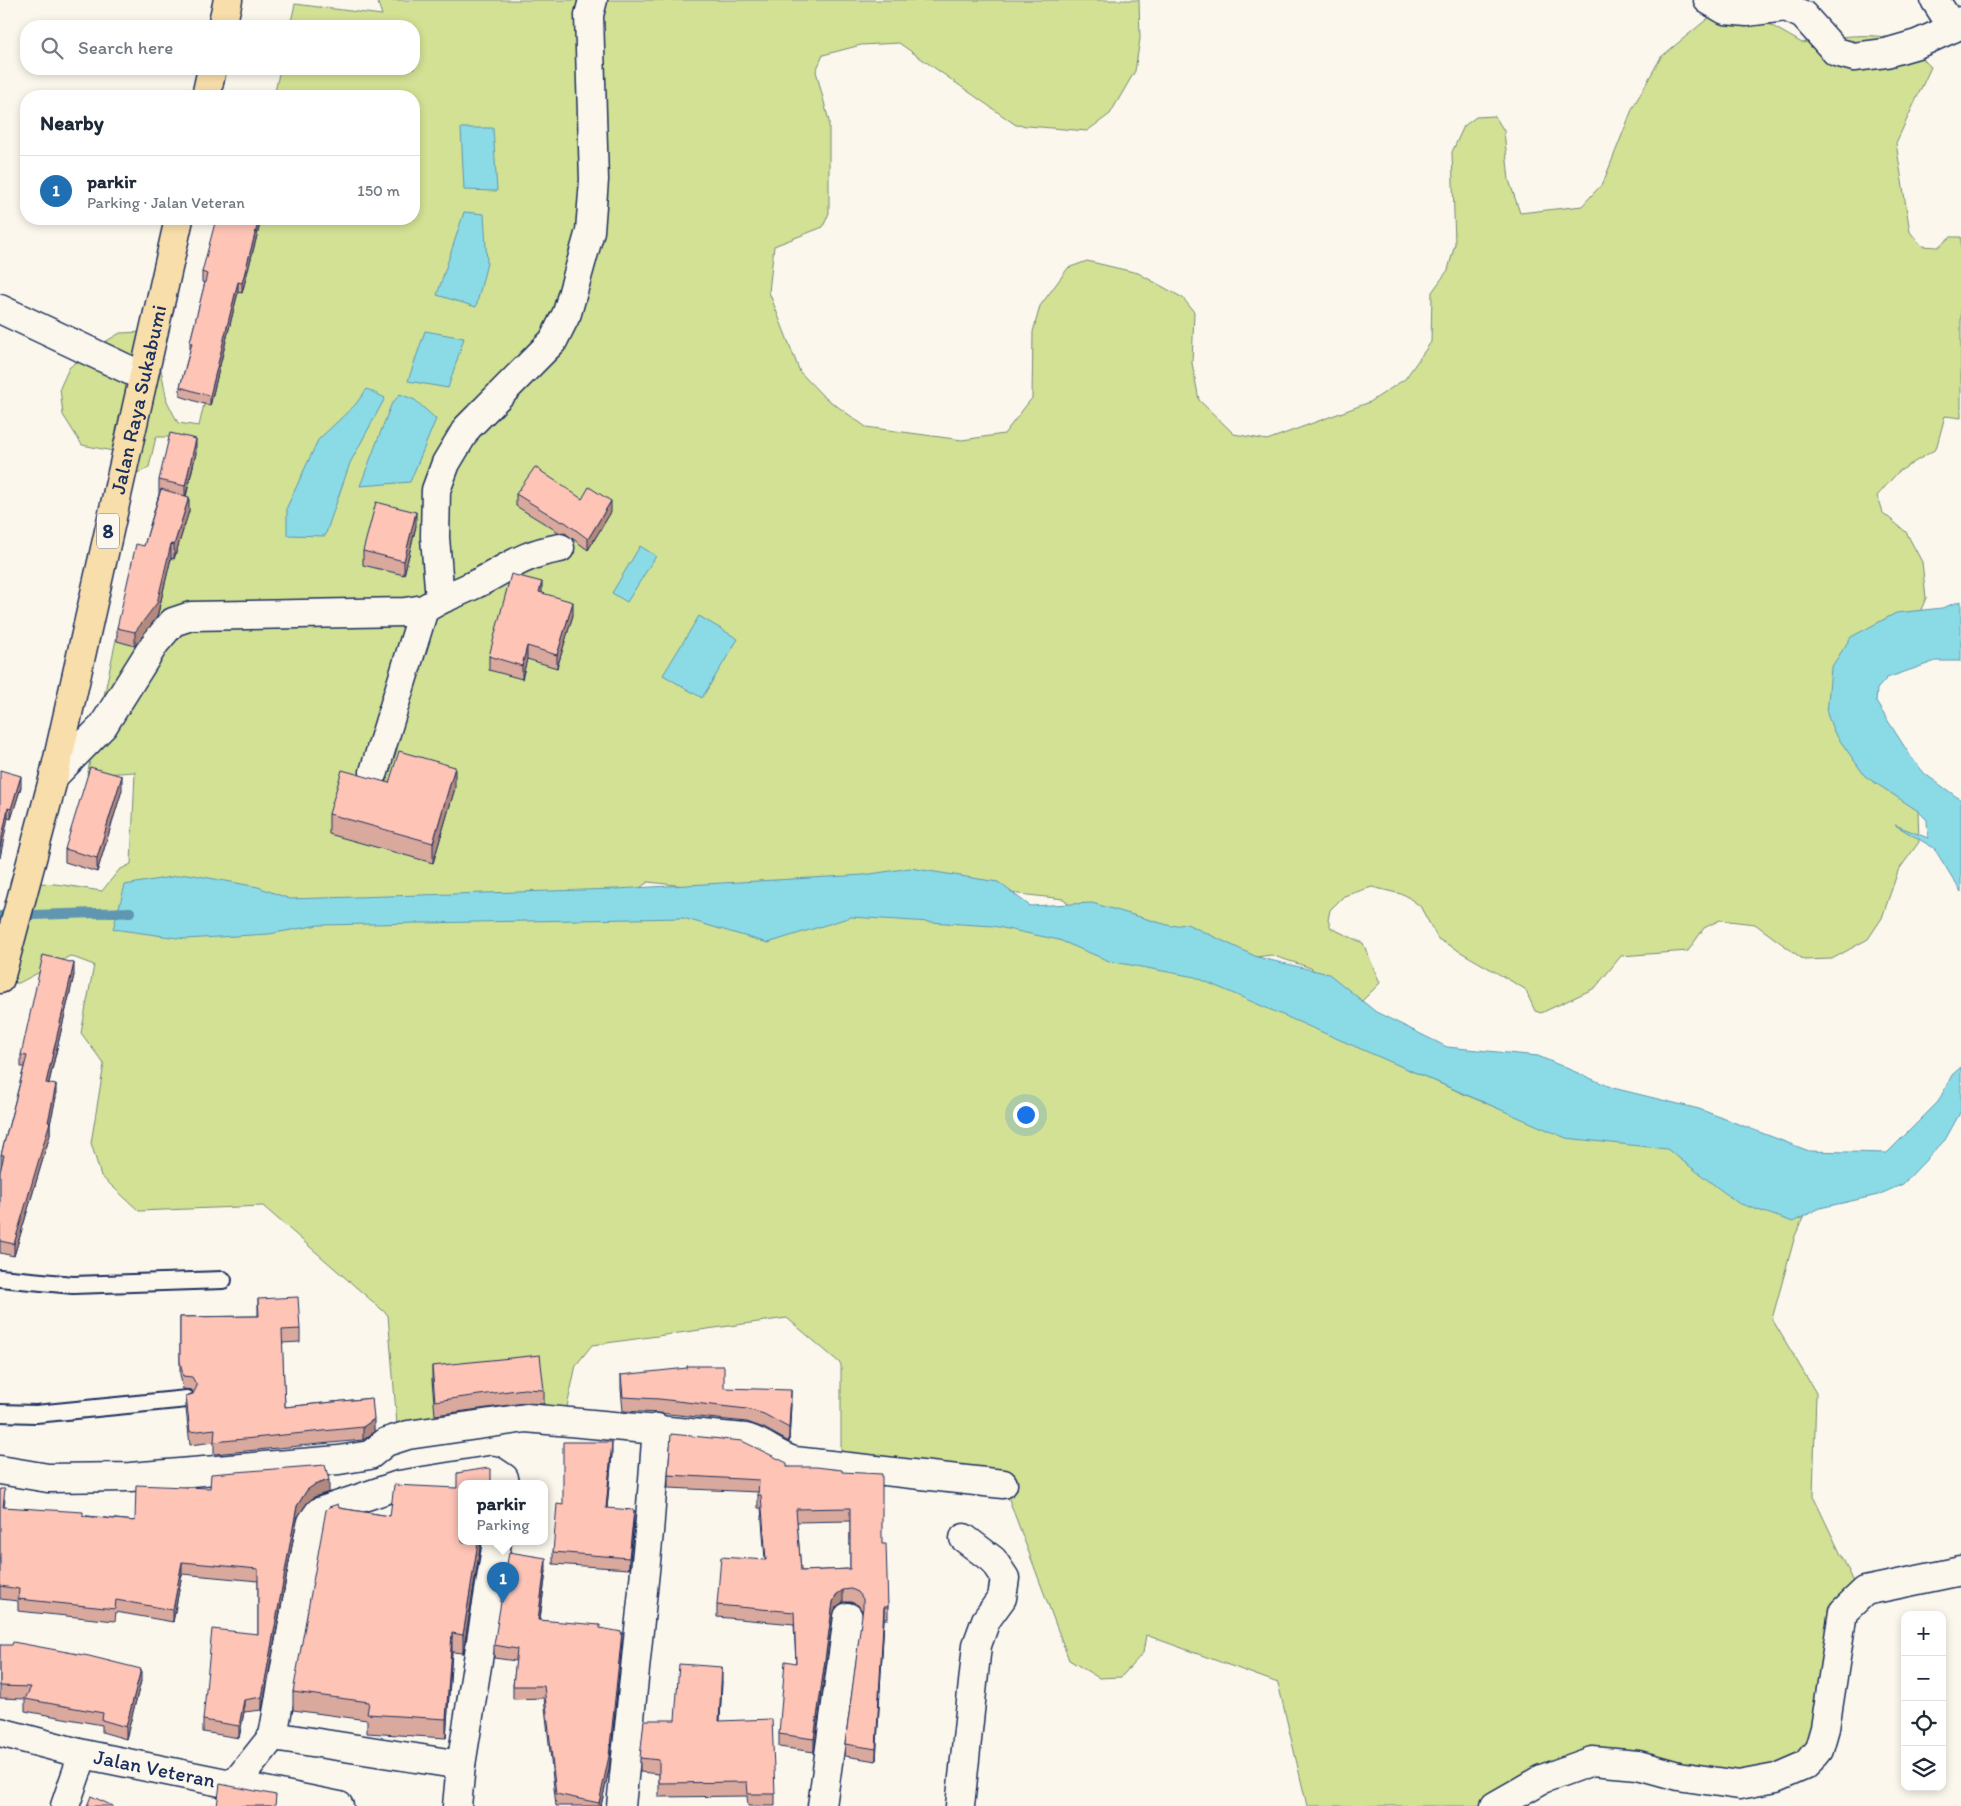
<!DOCTYPE html>
<html lang="en">
<head>
<meta charset="utf-8">
<style>
  :root { --surface:#fff; --page:#f6f6f7; --text:#1f2937; --muted:#747a83; --line:#e0e1e3; --accent:#1f6fb2 }
  body { margin:0; font-family:Itim,sans-serif; background:var(--page); color:var(--text) }
  .controls { position:absolute; right:15px; bottom:15px; display:grid; overflow:hidden; border-radius:10px; box-shadow:0 2px 8px #0003 }
  .controls button { width:45px; height:45px; display:grid; place-items:center; padding:0; border:0; border-bottom:1px solid var(--line); background:var(--surface); color:var(--text); font:25px sans-serif }
  .you { position:absolute; left:1025px; top:1114px; width:18px; height:18px; margin:-12px; border:4px solid #fff; border-radius:50%; background:#1a73e8; box-shadow:0 0 0 8px #1a73e833 }
  .badge { display:grid; place-items:center; width:32px; height:32px; border-radius:50%; background:var(--accent); color:#fff; font-size:16px; font-weight:700 }
  .pin { position:absolute; translate:-50% -41px; filter:drop-shadow(0 1px 2px #0008) }
  .pin::after { content:''; position:absolute; top:26px; width:18px; height:15px; background:inherit; clip-path:polygon(0 0,100% 0,50% 100%) }
  .popup { position:absolute; left:458px; top:1480px; width:90px; height:65px; box-sizing:border-box; display:grid; place-content:center; border-radius:10px; background:var(--surface); filter:drop-shadow(0 1px 4px #0005); font-size:16px; white-space:nowrap; color:var(--muted) }
  .popup b { font-size:19px; color:var(--text) }
  .popup::after { content:''; position:absolute; left:50%; top:100%; margin-left:-10px; border:10px solid transparent; border-top-color:var(--surface) }
  .list { margin:0; padding:0; list-style:none }
  h2 { display:flex; justify-content:space-between; align-items:center; height:65px; margin:0; padding:0 20px; font-size:21px }
  h2 small { font-size:16px; font-weight:400; color:var(--muted) }
  .list li { display:grid; grid-template-columns:32px 1fr auto; gap:15px; align-items:center; box-sizing:border-box; height:70px; padding:0 20px; border-top:1px solid var(--line) }
  .list b { display:block; font-size:19px; white-space:nowrap }
  .list p { margin:0; font-size:16px; white-space:nowrap; color:var(--muted) }
  .list em { font-size:16px; font-style:normal; color:var(--muted) }
  .icon { flex:none; width:28px; height:28px; fill:none; stroke:currentColor; stroke-width:2; stroke-linecap:round; stroke-linejoin:round }
  .map { position:relative; flex:none; width:1961px; height:1806px; overflow:hidden }
  .search { position:absolute; background:var(--surface); box-shadow:0 2px 8px #0003; left:20px; top:20px; width:400px; height:55px; display:flex; align-items:center; gap:12px; box-sizing:border-box; padding:0 18px; border-radius:20px; color:var(--muted); font-size:19px }
  .panel { position:absolute; background:var(--surface); box-shadow:0 2px 8px #0003; left:20px; top:90px; width:400px; height:135px; border-radius:20px }
  .map>svg:first-child { display:block }
  .green { fill:#d2e194; stroke:#768879 }
  .water { fill:#8bdbe6; stroke:#5e96b0 }
  .lines { fill:none; stroke-linecap:round; stroke-linejoin:round }
  .stream { stroke:#5e96b0; stroke-width:10 }
  .service-casing { stroke:#1b2f5e; stroke-width:20 }
  .minor-casing { stroke:#1b2f5e; stroke-width:31 }
  .trunk-casing { stroke:#1b2f5e; stroke-width:31 }
  .service { stroke:#fbf7ec; stroke-width:16 }
  .minor { stroke:#fbf7ec; stroke-width:28 }
  .trunk { stroke:#f8deab; stroke-width:28 }
  .wall { fill:#daa99d; stroke:#1b2f5e; fill-rule:evenodd }
  .shaded-wall { fill:#b2897f; stroke:#1b2f5e }
  .building { fill:#fec4b6; stroke:#1b2f5e; fill-rule:evenodd }
  .labels { text-anchor:middle; stroke-width:4; stroke-linejoin:round; paint-order:stroke }
  .shield { fill:#fbf7ec; stroke:#5e6b89; stroke-width:1 }
  .shield-label { font-size:20px; font-weight:bold; fill:#1b2f5e }
  .street-label { font-size:21px; fill:#1b2f5e; stroke:#fbf7ec }
</style>
</head>
<body>
<div class="map">
<svg width="1961" height="1806" viewBox="0 0 1961 1806">
  <rect width="100%" height="100%" fill="#fbf7ec"/>
  <filter id="ink" filterUnits="userSpaceOnUse"><feTurbulence type="fractalNoise" baseFrequency=".02" numOctaves="2"/><feDisplacementMap in="SourceGraphic" scale="10" xChannelSelector="R" yChannelSelector="G"/><feConvolveMatrix kernelMatrix="1 2 1 2 8 2 1 2 1" color-interpolation-filters="sRGB"/></filter>
  <g filter="url(#ink)">
    <path class="green" d="M 377,0 L 1139,0 L 1140,39 L 1135,71 L 1110,114 L 1087,131 L 1016,125 L 899,43 L 861,45 L 823,55 L 816,71 L 829,121 L 829,213 L 823,227 L 774,246 L 769,292 L 800,372 L 823,396 L 866,427 L 962,440 L 1004,434 L 1032,398 L 1033,332 L 1040,306 L 1068,268 L 1087,261 L 1138,273 L 1183,298 L 1194,312 L 1192,363 L 1199,400 L 1234,434 L 1267,440 L 1370,402 L 1405,379 L 1431,342 L 1432,292 L 1448,270 L 1455,244 L 1452,152 L 1464,126 L 1476,117 L 1495,116 L 1504,131 L 1509,180 L 1520,213 L 1582,206 L 1603,183 L 1633,107 L 1661,57 L 1712,15 L 1741,8 L 1802,43 C 1828,37 1882,30 1906,43 C 1915,48 1923,60 1931,67 L 1896,143 L 1910,232 L 1922,246 L 1938,247 L 1950,237 L 1961,237 L 1961,418 L 1945,416 L 1936,449 L 1898,472 L 1877,496 L 1882,512 L 1906,532 L 1922,562 L 1926,598 L 1920,612 L 1903,634 L 1863,655 L 1842,676 L 1842,722 L 1861,761 L 1905,789 L 1918,811 L 1919,842 L 1898,871 L 1882,918 L 1868,939 L 1832,959 L 1804,960 L 1755,924 L 1720,920 L 1704,928 L 1688,951 L 1621,956 L 1595,988 L 1541,1013 L 1535,1011 L 1525,989 L 1438,939 L 1420,906 L 1405,895 L 1372,887 L 1344,896 L 1330,910 L 1328,920 L 1331,928 L 1363,943 L 1380,983 L 1360,1003 L 1348,1002 L 1311,968 L 1271,955 L 1257,957 L 1212,955 L 1191,945 L 1177,930 L 1151,931 L 1130,918 L 1075,913 L 1064,899 L 1010,893 L 942,876 L 917,887 L 907,875 L 875,885 L 834,883 L 789,888 L 713,889 L 648,882 L 620,902 L 548,904 L 533,890 L 527,893 L 542,919 L 683,916 L 768,941 L 851,914 L 993,924 L 1060,938 L 1109,958 L 1196,974 L 1466,1095 L 1566,1136 L 1667,1146 L 1745,1201 L 1808,1207 L 1795,1236 L 1772,1319 L 1816,1393 L 1813,1496 L 1855,1584 L 1838,1608 L 1830,1727 L 1805,1760 L 1775,1774 L 1701,1777 L 1594,1755 L 1492,1806 L 1307,1806 L 1278,1683 L 1146,1635 L 1143,1653 L 1121,1677 L 1099,1678 L 1069,1660 L 1001,1478 L 841,1461 L 841,1364 L 787,1318 L 592,1345 L 576,1365 L 567,1407 L 549,1416 L 547,1428 L 440,1429 L 397,1425 L 388,1315 L 263,1206 L 139,1211 L 101,1176 L 91,1143 L 104,1064 L 81,1033 L 94,965 L 70,956 L 19,983 L 0,983 C 0,956 0,902 22,886 C 37,878 84,889 102,891 L 119,870 L 131,864 L 135,772 L 87,775 L 117,635 L 157,618 L 194,451 L 181,437 L 156,437 L 149,467 L 139,473 L 118,452 L 82,445 L 63,415 L 60,388 L 69,368 L 85,354 L 120,333 L 143,332 L 158,354 L 167,401 L 178,423 L 199,426 L 246,219 L 414,219 L 414,96 L 274,96 L 280,69 L 414,69 L 414,26 L 290,26 L 295,4 L 382,15 Z"/>
    <path class="water" d="M 461,128 L 493,128 L 497,191 L 464,190 Z
      M 464,212 L 484,214 L 487,263 L 476,307 L 437,295 Z
      M 425,331 L 464,338 L 448,388 L 408,381 Z
      M 367,389 L 385,398 L 350,463 L 325,536 L 287,535 L 287,507 L 318,440 L 355,405 Z
      M 400,394 L 415,400 L 436,419 L 410,482 L 360,486 L 391,405 Z
      M 640,546 L 656,556 L 627,602 L 612,593 Z
      M 1961,601 L 1961,661 L 1936,661 L 1887,678 L 1877,689 L 1876,702 L 1911,757 L 1925,774 L 1961,800 L 1961,892 L 1934,848 L 1895,825 L 1928,838 L 1927,820 L 1918,811 L 1865,776 L 1834,732 L 1827,714 L 1831,668 L 1851,637 L 1896,613 L 1942,608 Z
      M 699,616 L 738,639 L 702,698 L 663,675 Z
      M 910,868 L 998,882 L 1030,906 L 1092,903 L 1171,926 L 1187,924 L 1257,957 L 1329,974 L 1376,1012 L 1447,1047 L 1538,1056 L 1613,1088 L 1699,1109 L 1809,1151 L 1887,1153 L 1938,1102 L 1952,1075 L 1961,1067 L 1961,1111 L 1945,1140 L 1903,1184 L 1878,1195 L 1820,1208 L 1793,1222 L 1738,1203 L 1667,1149 L 1566,1138 L 1195,977 L 1109,961 L 1059,940 L 993,926 L 851,917 L 768,943 L 683,918 L 319,925 L 269,934 L 185,939 L 113,929 L 125,885 L 188,874 L 258,887 L 290,899 L 616,889 L 864,875 Z"/>
    <g class="lines">
      <path class="stream" d="M 0,916 L 130,912"/>
      <g class="service-casing">
        <path id="service" d="M 0,1278 L 73,1285 L 223,1280
          M 0,1413 L 36,1414 L 187,1399"/>
      </g>
      <g class="minor-casing">
        <g id="minor">
          <path d="M 1708,0 L 1725,10 L 1747,12 L 1786,7 L 1803,15 L 1836,52 L 1854,57 L 1886,53 L 1917,44 L 1953,28"/>
          <path d="M 1935,0 L 1953,28 L 1961,21"/>
          <path d="M 0,309 L 142,376"/>
          <path d="M 440,600 C 454,594 468,588 482,581 C 512,565 525,554 560,548"/>
          <path d="M 374,772 L 424,609"/>
          <path d="M 54,776 L 103,726 L 155,643 L 173,622 L 191,616 L 405,612 L 424,609 L 440,600 L 435,537 L 436,490 L 446,463 L 467,428 L 553,341 L 567,313 L 590,231 L 594,180 L 589,15 L 593,0"/>
          <path d="M 0,1470 L 48,1478 L 130,1477 L 339,1460 L 370,1455 L 386,1442 L 408,1435 L 526,1418 L 745,1438 C 763,1442 776,1456 794,1461 L 1003,1484"/>
          <path id="s1" d="M 0,1732 L 83,1754 L 339,1806"/>
          <path d="M 273,1736 L 461,1765"/>
          <path d="M 234,1785 L 273,1736 L 308,1538 L 312,1522 L 319,1512 L 399,1485 L 492,1470 L 504,1478 L 505,1484"/>
          <path d="M 65,1806 L 83,1754"/>
          <path d="M 457,1806 L 461,1765 L 497,1542"/>
          <path d="M 621,1806 L 649,1532 L 657,1428"/>
          <path d="M 822,1806 L 848,1617"/>
          <path d="M 960,1806 L 977,1645 L 986,1620 L 1002,1598 L 1005,1578 L 993,1560 L 964,1538"/>
          <path d="M 1495,1806 L 1542,1779 L 1592,1761 L 1638,1765 L 1678,1776 L 1739,1785 L 1776,1778 L 1806,1765 L 1819,1749 L 1825,1728 L 1843,1612 L 1865,1591 L 1961,1571"/>
        </g>
      </g>
      <g class="trunk-casing">
        <g id="trunk">
          <path d="M 222,26 L 228,0"/>
          <path d="M 206,96 L 212,69"/>
          <path id="s2" d="M 0,979 L 54,776 L 179,219"/>
        </g>
      </g>
      <use href="#service" class="service"/>
      <use href="#minor" class="minor"/>
      <use href="#trunk" class="trunk"/>
    </g>
    <path class="wall" d="M 260,219 L 260,224 L 242,293 L 238,292 L 210,406 L 180,396 L 180,387 L 190,350 L 190,342 L 205,283 L 202,282 L 202,272 Z
      M 196,453 L 186,497 L 189,511 L 174,559 L 171,558 L 157,617 L 135,646 L 117,641 L 117,628 L 144,546 L 159,494 L 159,480 Z
      M 516,494 L 582,499 L 611,512 L 588,550 L 565,533 L 560,533 L 516,506 Z
      M 416,526 L 404,575 L 363,565 L 363,551 Z
      M 542,593 L 573,615 L 557,668 L 527,659 L 522,679 L 489,670 L 489,656 Z
      M 0,770 L 21,787 L 11,819 L 8,818 Z
      M 389,783 L 455,788 L 433,863 L 329,834 L 329,814 Z
      M 122,790 L 97,872 L 65,862 L 65,849 Z
      M 74,975 L 49,1083 L 56,1097 L 50,1124 L 50,1135 L 14,1256 L 0,1253 L 0,1172 L 1,1166 L 1,1155 L 24,1067 L 21,1067 L 21,1055 Z
      M 258,1299 L 300,1329 L 300,1342 L 282,1343 L 285,1407 L 372,1398 L 374,1432 L 363,1440 L 214,1454 L 214,1442 L 190,1445 L 186,1409 L 186,1396 L 193,1393 L 192,1390 L 183,1389 L 180,1374 L 180,1317 L 258,1316 Z
      M 432,1366 L 544,1390 L 544,1404 L 524,1403 L 435,1415 L 432,1380 Z
      M 621,1375 L 724,1388 L 791,1404 L 789,1442 L 764,1428 L 747,1422 L 659,1413 L 623,1411 L 621,1389 Z
      M 612,1454 L 607,1508 L 634,1521 L 629,1569 L 553,1564 L 553,1552 L 563,1505 Z
      M 787,1467 L 842,1472 L 882,1544 L 888,1607 L 888,1619 L 884,1619 L 876,1761 L 845,1756 L 845,1744 L 863,1612 L 858,1605 L 851,1602 L 843,1602 L 836,1607 L 833,1614 L 814,1752 L 779,1747 L 779,1734 L 796,1663 L 794,1624 L 717,1617 L 717,1605 L 765,1560 L 761,1508 L 758,1508 L 758,1492 L 668,1488 L 668,1475 ZM 850,1521 L 850,1569 L 801,1571 L 797,1522 Z
      M 462,1484 L 481,1542 L 463,1653 L 452,1652 L 446,1738 L 367,1733 L 367,1720 L 293,1710 L 293,1692 L 339,1508 L 390,1516 L 457,1488 Z
      M 0,1489 L 5,1501 L 4,1507 L 135,1521 L 329,1492 L 314,1497 L 307,1503 L 297,1518 L 262,1710 L 244,1712 L 239,1738 L 203,1732 L 203,1720 L 258,1634 L 258,1581 L 182,1574 L 173,1622 L 116,1612 L 115,1621 L 18,1611 L 18,1601 L 0,1599 Z
      M 546,1571 L 540,1620 L 600,1628 L 622,1644 L 609,1769 L 601,1806 L 556,1806 L 544,1698 L 513,1699 L 513,1686 L 516,1661 L 494,1658 L 494,1645 Z
      M 0,1645 L 141,1681 L 126,1739 L 102,1732 L 102,1725 L 25,1711 L 25,1699 L 0,1698 Z
      M 722,1681 L 720,1721 L 775,1794 L 775,1806 L 748,1806 L 747,1796 L 659,1797 L 659,1774 L 640,1772 L 640,1758 L 675,1720 Z"/>
    <path class="shaded-wall" d="M 259,219 L 260,219 L 260,224 L 242,293 L 242,283 Z
      M 238,282 L 238,292 L 210,406 L 210,396 Z
      M 196,439 L 196,453 L 185,499 L 185,486 Z
      M 189,497 L 189,511 L 174,559 L 174,545 Z
      M 611,501 L 611,512 L 588,550 L 588,539 Z
      M 416,512 L 416,526 L 404,575 L 404,561 Z
      M 171,544 L 171,558 L 157,617 L 135,646 L 135,632 Z
      M 542,582 L 542,595 L 539,592 Z
      M 573,602 L 573,615 L 557,668 L 557,655 Z
      M 527,646 L 527,659 L 522,679 L 522,666 Z
      M 455,767 L 455,788 L 433,863 L 433,843 Z
      M 21,776 L 21,787 L 11,819 L 11,809 Z
      M 122,776 L 122,790 L 97,872 L 97,858 Z
      M 8,808 L 8,818 L 0,858 L 0,847 Z
      M 74,963 L 74,975 L 46,1095 L 46,1083 Z
      M 56,1085 L 56,1097 L 50,1124 L 50,1135 L 14,1256 L 14,1244 L 48,1122 Z
      M 791,1390 L 791,1404 L 789,1442 L 789,1428 Z
      M 374,1419 L 374,1432 L 363,1440 L 363,1427 Z
      M 612,1442 L 612,1454 L 606,1519 L 606,1508 Z
      M 329,1480 L 329,1492 L 314,1497 L 307,1503 L 297,1518 L 262,1710 L 262,1697 L 297,1506 L 307,1490 L 314,1485 Z
      M 634,1510 L 634,1521 L 629,1569 L 629,1558 Z
      M 478,1542 L 481,1542 L 463,1653 L 463,1635 Z
      M 546,1558 L 546,1571 L 538,1633 L 538,1620 Z
      M 182,1562 L 182,1574 L 173,1622 L 173,1610 Z
      M 843,1590 L 843,1602 L 836,1607 L 833,1614 L 814,1752 L 814,1739 L 833,1602 L 836,1595 Z
      M 884,1607 L 884,1619 L 876,1761 L 876,1749 Z
      M 622,1632 L 622,1644 L 609,1769 L 601,1806 L 599,1806 Z
      M 452,1633 L 452,1652 L 446,1738 L 446,1719 Z
      M 722,1667 L 722,1681 L 719,1734 L 719,1721 Z
      M 141,1669 L 141,1681 L 126,1739 L 126,1727 Z
      M 244,1700 L 244,1712 L 239,1738 L 239,1726 Z"/>
    <path class="building" d="M 216,219 L 259,219 L 242,283 L 238,282 L 210,396 L 180,387 L 192,343 L 190,342 L 207,274 L 202,272 Z
      M 170,433 L 196,439 L 185,486 L 159,480 Z
      M 535,467 L 582,499 L 589,487 L 611,501 L 588,539 L 565,522 L 560,521 L 516,494 Z
      M 161,489 L 189,497 L 174,545 L 171,544 L 157,603 L 135,632 L 117,628 L 136,544 L 144,546 Z
      M 376,502 L 416,512 L 404,561 L 363,551 Z
      M 511,574 L 542,582 L 539,592 L 573,602 L 557,655 L 527,646 L 522,666 L 489,656 Z
      M 399,751 L 455,767 L 433,843 L 329,814 L 342,770 L 389,783 Z
      M 90,767 L 122,776 L 97,858 L 65,849 Z
      M 0,770 L 21,776 L 11,809 L 8,808 L 0,847 Z
      M 43,955 L 74,963 L 46,1083 L 56,1085 L 48,1122 L 50,1122 L 14,1244 L 0,1241 L 0,1172 L 4,1155 L 1,1155 L 27,1056 L 21,1055 Z
      M 298,1297 L 300,1329 L 282,1330 L 285,1407 L 372,1398 L 374,1419 L 363,1427 L 214,1442 L 215,1429 L 190,1432 L 186,1396 L 193,1394 L 197,1386 L 192,1377 L 183,1376 L 180,1361 L 180,1317 L 259,1316 L 258,1299 Z
      M 540,1355 L 544,1390 L 524,1389 L 435,1401 L 432,1366 Z
      M 687,1366 L 724,1366 L 724,1388 L 791,1390 L 789,1428 L 764,1414 L 747,1409 L 659,1399 L 623,1397 L 621,1375 L 687,1368 Z
      M 671,1434 L 742,1441 L 787,1463 L 787,1467 L 816,1467 L 842,1470 L 842,1472 L 882,1474 L 882,1544 L 886,1544 L 888,1607 L 884,1607 L 876,1749 L 845,1744 L 863,1607 L 863,1599 L 858,1592 L 851,1589 L 843,1590 L 836,1595 L 833,1602 L 814,1739 L 779,1734 L 785,1661 L 796,1663 L 794,1612 L 717,1605 L 721,1557 L 766,1560 L 761,1495 L 758,1495 L 759,1480 L 668,1475 ZM 850,1508 L 850,1569 L 801,1571 L 796,1509 Z
      M 563,1442 L 612,1442 L 606,1508 L 634,1510 L 629,1558 L 553,1552 L 557,1504 L 563,1505 Z
      M 325,1465 L 329,1480 L 314,1485 L 307,1490 L 297,1506 L 262,1697 L 244,1700 L 239,1726 L 203,1720 L 212,1629 L 258,1634 L 258,1569 L 182,1562 L 173,1610 L 116,1600 L 115,1609 L 18,1599 L 19,1589 L 0,1586 L 0,1489 L 5,1489 L 3,1507 L 83,1512 L 83,1516 L 135,1521 L 136,1485 L 210,1488 L 211,1474 Z
      M 488,1468 L 491,1470 L 491,1484 L 462,1484 L 462,1542 L 478,1542 L 463,1635 L 452,1633 L 446,1719 L 367,1714 L 369,1702 L 293,1692 L 326,1510 L 329,1507 L 338,1504 L 339,1508 L 390,1516 L 394,1485 L 457,1488 L 457,1473 Z
      M 509,1552 L 546,1558 L 538,1620 L 600,1625 L 600,1628 L 622,1632 L 609,1756 L 599,1803 L 556,1794 L 544,1686 L 513,1686 L 517,1649 L 494,1645 Z
      M 13,1642 L 89,1656 L 141,1669 L 126,1727 L 102,1720 L 103,1713 L 25,1699 L 31,1687 L 0,1686 L 0,1645 L 12,1645 Z
      M 679,1664 L 722,1667 L 719,1721 L 772,1719 L 775,1794 L 748,1794 L 747,1782 L 659,1783 L 659,1760 L 640,1758 L 644,1720 L 675,1720 Z
      M 220,1784 L 276,1795 L 275,1806 L 217,1806 Z
      M 91,1796 L 113,1806 L 87,1806 Z"/>
  </g>
  <g class="labels">
    <rect class="shield" x="97" y="513.5" width="22" height="35" rx="4"/>
    <g class="shield-label">
      <text x="108" y="538">8</text>
    </g>
    <g class="street-label">
      <text dy="7" stroke="none"><textPath href="#s2" startOffset="596">Jalan Raya Sukabumi</textPath></text>
      <text dy="7" stroke="none"><textPath href="#s1" startOffset="159">Jalan Veteran</textPath></text>
    </g>
  </g>
</svg>
<div class="controls">
<button>+</button>
<button>−</button>
<button><svg class="icon" aria-label="locate" viewBox="0 0 24 24"><circle cx="12" cy="12" r="6"/><path d="M12 2v4M12 18v4M2 12h4M18 12h4"/></svg></button>
<button><svg class="icon" aria-label="layers" viewBox="0 0 24 24"><path d="M12 4l9 5-9 5-9-5zM3 14l9 5 9-5"/></svg></button>
</div>
<div class="you"></div>
<div class="pin badge" style="left:503px;top:1603px">1</div>
<div class="popup"><b>parkir</b>Parking</div>
<div class="search"><svg class="icon" aria-label="search" viewBox="0 0 24 24"><circle cx="10" cy="10" r="6"/><path d="M15 15l6 6"/></svg>Search here</div>
<section class="panel">
<h2>Nearby<small></small></h2>
<ul class="list">
<li><span class="badge">1</span><div><b>parkir</b><p>Parking · Jalan Veteran</p></div><em>150 m</em></li>
</ul>
</section>
</div>
</body>
</html>
